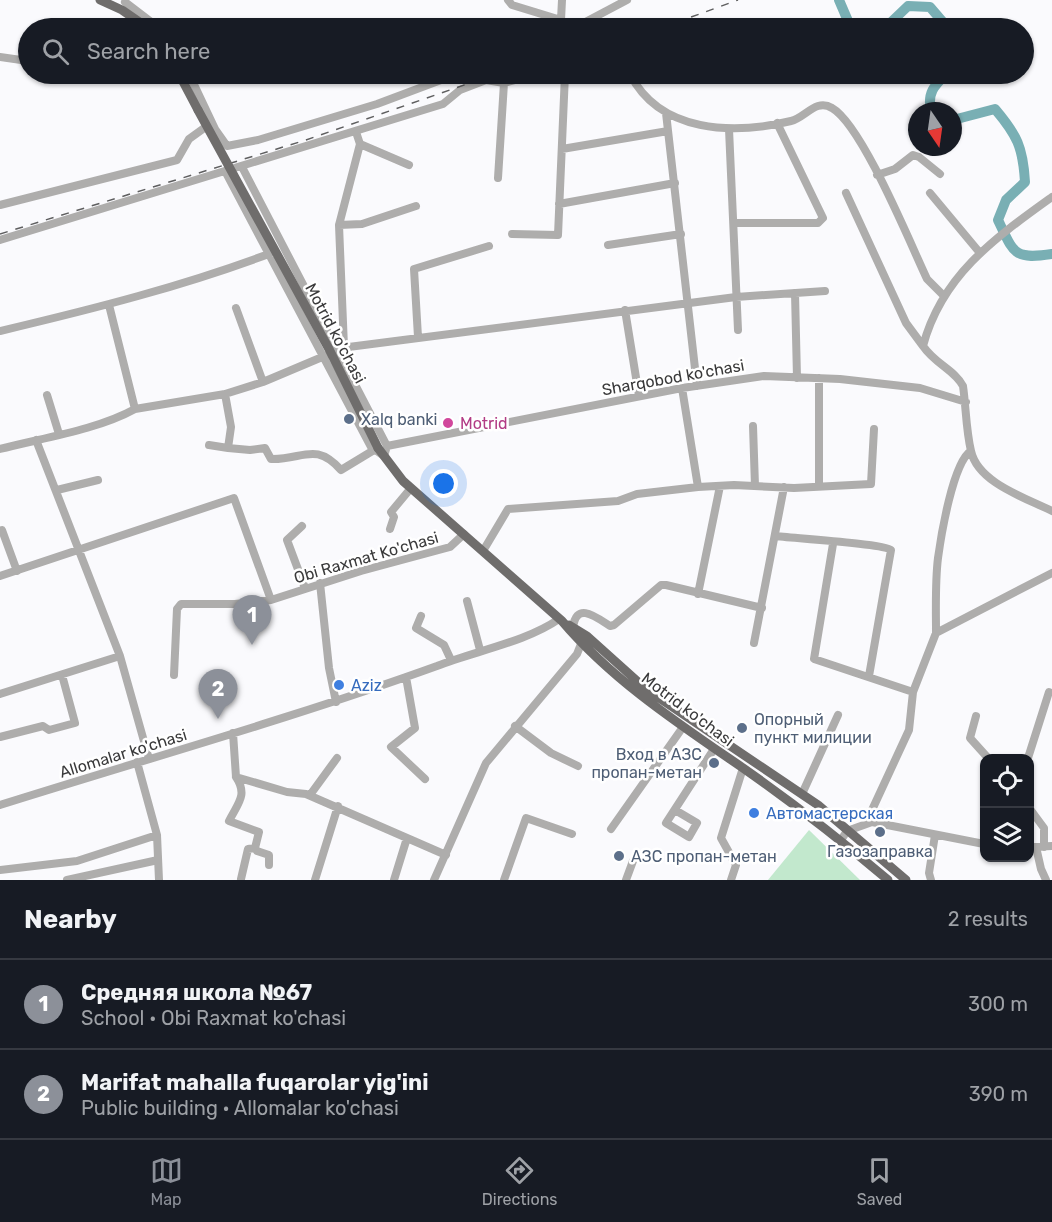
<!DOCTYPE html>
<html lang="en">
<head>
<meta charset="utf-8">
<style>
  :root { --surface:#171b24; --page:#242831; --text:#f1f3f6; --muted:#9ea1a6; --line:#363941; --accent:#8c9099 }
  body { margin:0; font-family:Rubik,sans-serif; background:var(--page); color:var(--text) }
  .controls { position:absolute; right:18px; bottom:18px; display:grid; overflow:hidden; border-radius:12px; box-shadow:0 2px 4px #0004 }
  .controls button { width:54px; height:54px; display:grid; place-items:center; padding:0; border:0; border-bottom:2px solid var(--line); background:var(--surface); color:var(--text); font:30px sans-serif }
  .compass { position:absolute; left:908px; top:102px; width:54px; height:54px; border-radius:50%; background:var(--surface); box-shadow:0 2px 4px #0004; rotate:167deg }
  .you { position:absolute; left:444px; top:484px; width:21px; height:21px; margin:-15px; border:4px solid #fff; border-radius:50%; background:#1a73e8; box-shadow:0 0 0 9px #1a73e833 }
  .badge { display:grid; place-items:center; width:39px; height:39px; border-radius:50%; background:var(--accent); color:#fff; font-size:20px; font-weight:700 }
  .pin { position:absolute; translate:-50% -50px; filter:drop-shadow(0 2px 3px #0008) }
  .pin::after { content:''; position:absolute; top:32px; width:21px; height:18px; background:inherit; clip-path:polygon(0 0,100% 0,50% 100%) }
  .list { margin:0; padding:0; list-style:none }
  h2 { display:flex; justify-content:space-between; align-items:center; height:78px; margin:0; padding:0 24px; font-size:26px }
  h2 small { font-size:20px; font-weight:400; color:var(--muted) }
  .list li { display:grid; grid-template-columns:39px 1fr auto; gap:18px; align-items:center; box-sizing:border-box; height:90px; padding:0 24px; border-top:2px solid var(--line) }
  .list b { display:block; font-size:22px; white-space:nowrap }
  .list p { margin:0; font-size:20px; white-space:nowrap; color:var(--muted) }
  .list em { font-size:20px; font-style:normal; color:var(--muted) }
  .icon { flex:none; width:33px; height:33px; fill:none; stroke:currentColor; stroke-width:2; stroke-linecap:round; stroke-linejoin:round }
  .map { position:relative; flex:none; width:1052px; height:880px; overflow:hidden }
  .search { position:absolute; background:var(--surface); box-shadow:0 2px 4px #0004; left:18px; right:18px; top:18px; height:66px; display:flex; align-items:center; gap:15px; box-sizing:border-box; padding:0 21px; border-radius:33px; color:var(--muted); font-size:22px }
  .sheet { height:258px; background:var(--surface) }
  nav { display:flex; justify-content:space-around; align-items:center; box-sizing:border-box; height:84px; border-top:2px solid var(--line); background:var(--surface); font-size:16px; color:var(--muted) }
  nav a { display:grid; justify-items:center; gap:3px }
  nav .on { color:var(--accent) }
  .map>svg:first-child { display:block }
  .green { fill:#c2e8cd }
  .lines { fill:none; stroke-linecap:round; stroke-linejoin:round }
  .river { stroke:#79afb4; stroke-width:10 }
  .minor { stroke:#aeadac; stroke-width:8 }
  .major { stroke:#6f6d6c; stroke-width:9 }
  .rail { stroke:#5f5f60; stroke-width:1.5; stroke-dasharray:8 8; stroke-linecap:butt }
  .major-bridge { stroke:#6f6d6c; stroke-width:9 }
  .service-dot { fill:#5c6f8a; stroke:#fff; stroke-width:2 }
  .hotel-dot { fill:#d1479c; stroke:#fff; stroke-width:2 }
  .shop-dot { fill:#3f7fe0; stroke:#fff; stroke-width:2 }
  .labels { text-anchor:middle; stroke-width:5; stroke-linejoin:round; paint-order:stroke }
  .street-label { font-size:16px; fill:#3a3a3b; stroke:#fff }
  .service-label { font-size:16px; fill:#4e5e75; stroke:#fff; text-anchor:start }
  .hotel-label { font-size:16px; fill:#b23c85; stroke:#fff; text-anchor:start }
  .shop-label { font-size:16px; fill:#366cbe; stroke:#fff; text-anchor:start }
</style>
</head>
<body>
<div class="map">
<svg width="1052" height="880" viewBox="0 0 1052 880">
  <rect width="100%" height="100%" fill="#fafafd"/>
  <path class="green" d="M 809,830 L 860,880 L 768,880 Z"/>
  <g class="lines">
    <path class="river" d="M 839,0 L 851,28
      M 885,28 L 908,6 L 930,7 L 948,28
      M 931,111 C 927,93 934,86 946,74
      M 953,120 L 995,109 C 1017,135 1023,147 1025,182 L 1006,200 L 998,220 C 1014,253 1013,260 1052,254"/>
    <path class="minor" d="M 508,0 L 512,5 L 561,20 L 562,28
      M 125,2 L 159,28
      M 561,20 L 562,0
      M 574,28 L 627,0
      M 0,57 L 28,61
      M 189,74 L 215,129 L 227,146 L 258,140 L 377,104 L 457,74
      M 630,74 C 660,133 733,135 791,121 C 805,118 816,98 832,108 C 862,125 910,243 927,279 L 943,295
      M 666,113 L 697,386
      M 729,129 L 738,330
      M 360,144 L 409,165
      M 562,149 L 668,131
      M 225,171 L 371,447 L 384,456 L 387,446 L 242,167
      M 877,175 L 895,169 L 913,155 L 919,157 L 940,174
      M 498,178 L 504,83
      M 846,193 L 906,323 L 923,346
      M 930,193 L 980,253
      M 1052,197 C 995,238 942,275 923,346 C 935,364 955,370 963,386 C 966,407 966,430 971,451 C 978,483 1026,498 1052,511
      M 559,204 L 675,183
      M 0,205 L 177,160 L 189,139 L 207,126
      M 734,223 L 818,223 L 823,218 L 777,123
      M 339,225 L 362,224 L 416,206
      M 512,234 L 558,235 L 565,74
      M 0,240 L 443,104 L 460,90 L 486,80 L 504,83 L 538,74
      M 608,245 L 681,234
      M 795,293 L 797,378
      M 109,305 L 135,409
      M 236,308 L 263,382
      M 625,310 L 639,396
      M 0,331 C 93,309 184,286 274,252
      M 418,337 L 414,269 L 489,246
      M 344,347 L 339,225 L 360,144 L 356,132
      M 333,349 L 736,297 L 825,291
      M 682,388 L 698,487
      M 225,394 L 231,427 L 228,448 L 250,450 L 265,448 L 271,459 C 303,460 315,441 341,470 L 374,450
      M 47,395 L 59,434
      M 753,426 L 755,486
      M 36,440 L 120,656 L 149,759
      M 209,445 L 228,448
      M 387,446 L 682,388 L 764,376 L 840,379 L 920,388 L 966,402
      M 0,449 C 42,438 97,430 135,409 L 225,394 L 263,382 L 327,355
      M 819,486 L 819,378
      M 57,490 L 98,480
      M 302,526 L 287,540 L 305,588
      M 390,529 L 394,517 L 391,512 L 411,488
      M 2,530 L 17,571
      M 775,536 C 791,538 885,544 891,550 L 869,676
      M 833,544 L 814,659 L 913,692
      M 483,551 L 508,509 L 618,501 L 637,494 L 698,487 L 734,485 L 794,488 L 871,484 L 874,429
      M 0,576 L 234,498 L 271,600
      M 320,583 L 329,668 L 336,702
      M 698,594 L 720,486
      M 467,601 L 480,650
      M 421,616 L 416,628 L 444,645 L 451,660
      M 573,628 C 576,601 596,617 610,626 L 614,625 L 661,585 L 666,585 L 762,608
      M 936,633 C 936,608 935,582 938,558 C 941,536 953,462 971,451
      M 754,643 L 784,487
      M 174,675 L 177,609 L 181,604 L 235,604 L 271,600 L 361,571 L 450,547 L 464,534
      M 406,677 L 415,728 L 391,747 L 425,779
      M 0,694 L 120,656
      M 976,716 L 970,738 L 988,758
      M 515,726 L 551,753 L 578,766
      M 233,733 L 236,777 L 287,792 L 306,794 L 446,855
      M 0,737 L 43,726 L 49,730 L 75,723 L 62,675
      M 1028,758 L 1049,692
      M 137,762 L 157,835 L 159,880
      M 236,777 C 248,795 238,803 229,821 L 259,832 L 255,848 L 248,849 L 241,879
      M 802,794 L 838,715
      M 310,795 L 337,758
      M 0,805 C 146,759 293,718 437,666 C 475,651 526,642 559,619
      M 1030,809 L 1044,828 L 1044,847
      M 675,810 L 697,823 L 689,837 L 666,823 L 714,749
      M 872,822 L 872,810 L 909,730 L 913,692 L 936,633 L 1052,573
      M 611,829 L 683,727
      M 841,840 L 847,831 L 872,822 L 984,844
      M 1030,847 L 1052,846
      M 1036,847 L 1041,869 L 1046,880
      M 255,848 L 257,851 L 269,855 L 269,865
      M 0,870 L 77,861 L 157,835
      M 67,880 L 158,860
      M 315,880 L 338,806
      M 394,880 L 407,838
      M 434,880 L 486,763 L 577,654 L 581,644
      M 504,880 L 526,818 L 572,834
      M 626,880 L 633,861
      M 731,880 L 736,865 L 721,838 L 743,768
      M 931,880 L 929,873 L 935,835"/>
    <path class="major" d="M 100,0 L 122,10 L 148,28
      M 179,74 L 198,110
      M 378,448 L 403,481 L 562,621 C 612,680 679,724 743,768 C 793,803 841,840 888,880
      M 569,625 L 587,636 L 646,689 L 818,805 L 906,880"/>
    <path class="rail" d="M 661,28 L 738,0
      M 0,234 L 306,140 L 496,74"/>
    <path class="major-bridge" d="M 198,110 L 329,349 L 378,448"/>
  </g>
  <g class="service-dot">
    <circle cx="349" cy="419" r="6"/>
    <circle cx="742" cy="728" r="6"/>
    <circle cx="714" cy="763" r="6"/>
    <circle cx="880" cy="832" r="6"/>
    <circle cx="619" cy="856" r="6"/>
  </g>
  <circle class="hotel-dot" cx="448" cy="423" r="6"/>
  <g class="shop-dot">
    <circle cx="339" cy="685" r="6"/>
    <circle cx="754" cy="813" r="6"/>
  </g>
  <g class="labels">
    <g class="street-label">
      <text transform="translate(336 333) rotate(62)" y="6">Motrid ko'chasi</text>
      <text transform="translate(673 377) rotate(-10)" y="6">Sharqobod ko'chasi</text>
      <text transform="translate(366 557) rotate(-16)" y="6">Obi Raxmat Ko'chasi</text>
      <text transform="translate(688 709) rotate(37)" y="6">Motrid ko'chasi</text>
      <text transform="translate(123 753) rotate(-17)" y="6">Allomalar ko'chasi</text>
    </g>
    <g class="service-label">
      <text x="361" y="425">Xalq banki</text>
      <text x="754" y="725">Опорный<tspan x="754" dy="18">пункт милиции</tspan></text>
      <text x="702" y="760" text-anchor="end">Вход в АЗС<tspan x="702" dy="18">пропан-метан</tspan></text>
      <text x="880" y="857" text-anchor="middle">Газозаправка</text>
      <text x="631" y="862">АЗС пропан-метан</text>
    </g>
    <g class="hotel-label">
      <text x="460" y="429">Motrid</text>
    </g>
    <g class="shop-label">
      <text x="351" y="691">Aziz</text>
      <text x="766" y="819">Автомастерская</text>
    </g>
  </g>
</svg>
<div class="controls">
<button><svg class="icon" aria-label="locate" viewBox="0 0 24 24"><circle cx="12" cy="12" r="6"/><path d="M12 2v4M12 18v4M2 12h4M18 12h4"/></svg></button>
<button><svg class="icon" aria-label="layers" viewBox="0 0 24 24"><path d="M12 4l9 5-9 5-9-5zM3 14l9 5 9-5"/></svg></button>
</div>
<svg class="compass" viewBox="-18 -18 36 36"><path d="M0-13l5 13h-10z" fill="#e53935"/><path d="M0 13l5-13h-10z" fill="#9ea1a6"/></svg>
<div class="you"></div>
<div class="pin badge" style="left:252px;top:645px">1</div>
<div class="pin badge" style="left:218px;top:719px">2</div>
<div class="search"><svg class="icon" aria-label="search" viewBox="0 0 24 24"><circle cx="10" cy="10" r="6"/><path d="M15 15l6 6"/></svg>Search here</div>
</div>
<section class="sheet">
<h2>Nearby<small>2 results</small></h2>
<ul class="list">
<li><span class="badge">1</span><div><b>Средняя школа №67</b><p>School · Obi Raxmat ko'chasi</p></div><em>300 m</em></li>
<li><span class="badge">2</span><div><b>Marifat mahalla fuqarolar yig'ini</b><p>Public building · Allomalar ko'chasi</p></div><em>390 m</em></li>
</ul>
</section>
<nav>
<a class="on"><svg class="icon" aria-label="map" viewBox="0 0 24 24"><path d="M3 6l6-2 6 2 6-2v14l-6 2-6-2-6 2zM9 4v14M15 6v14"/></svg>Map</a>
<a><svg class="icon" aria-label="directions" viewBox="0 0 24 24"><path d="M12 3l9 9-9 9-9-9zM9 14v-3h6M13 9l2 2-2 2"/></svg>Directions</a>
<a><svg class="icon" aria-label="saved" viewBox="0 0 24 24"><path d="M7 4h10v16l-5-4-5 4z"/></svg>Saved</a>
</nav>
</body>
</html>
